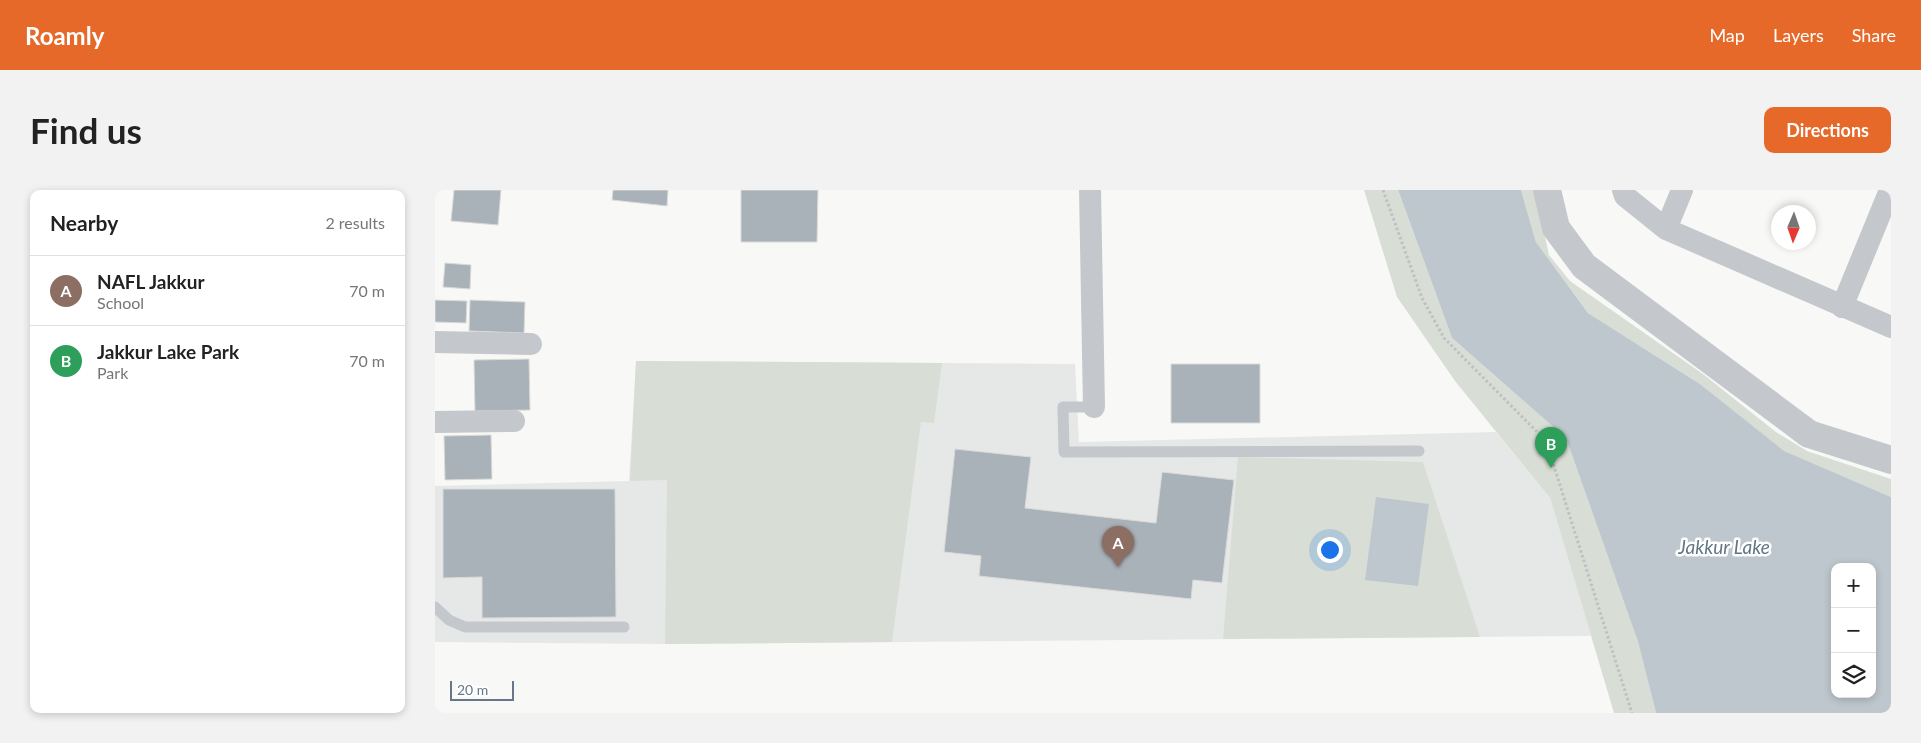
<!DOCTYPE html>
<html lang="en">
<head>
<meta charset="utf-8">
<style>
  :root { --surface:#fff; --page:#f2f2f2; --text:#222; --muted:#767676; --line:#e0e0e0; --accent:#e66929 }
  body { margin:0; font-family:Lato,sans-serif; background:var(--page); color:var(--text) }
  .controls { position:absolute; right:15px; bottom:15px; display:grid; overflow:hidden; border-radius:10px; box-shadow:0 2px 8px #0003 }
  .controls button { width:45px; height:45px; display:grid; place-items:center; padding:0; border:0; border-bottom:1px solid var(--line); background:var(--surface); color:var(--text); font:25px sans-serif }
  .compass { position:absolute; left:1336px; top:15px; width:45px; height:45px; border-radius:50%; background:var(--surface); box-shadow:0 2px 8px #0003; rotate:182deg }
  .scale { position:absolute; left:15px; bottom:12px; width:64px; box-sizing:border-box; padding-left:5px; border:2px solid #677688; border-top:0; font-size:14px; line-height:18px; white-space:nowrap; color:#677688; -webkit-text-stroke:4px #fff; paint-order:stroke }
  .you { position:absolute; left:894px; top:359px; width:18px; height:18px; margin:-12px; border:4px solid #fff; border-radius:50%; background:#1a73e8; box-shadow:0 0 0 8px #1a73e833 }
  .badge { display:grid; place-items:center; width:32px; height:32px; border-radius:50%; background:var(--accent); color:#fff; font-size:16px; font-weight:700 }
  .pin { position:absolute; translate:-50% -41px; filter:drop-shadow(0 1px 2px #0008) }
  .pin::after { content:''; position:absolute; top:26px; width:18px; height:15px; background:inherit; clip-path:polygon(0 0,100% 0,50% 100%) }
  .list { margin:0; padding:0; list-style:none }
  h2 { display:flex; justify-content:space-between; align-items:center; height:65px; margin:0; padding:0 20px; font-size:21px }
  h2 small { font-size:16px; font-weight:400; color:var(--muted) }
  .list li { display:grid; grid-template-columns:32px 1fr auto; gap:15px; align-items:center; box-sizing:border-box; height:70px; padding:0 20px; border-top:1px solid var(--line) }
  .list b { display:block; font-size:19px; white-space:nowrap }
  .list p { margin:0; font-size:16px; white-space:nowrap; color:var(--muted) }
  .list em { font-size:16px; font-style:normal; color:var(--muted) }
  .icon { flex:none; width:28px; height:28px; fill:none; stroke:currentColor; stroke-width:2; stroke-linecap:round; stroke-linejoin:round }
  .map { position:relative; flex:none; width:1456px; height:523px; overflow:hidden; border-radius:10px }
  header { display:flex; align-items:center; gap:30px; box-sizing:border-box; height:70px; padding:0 25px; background:var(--accent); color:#fff }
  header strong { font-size:24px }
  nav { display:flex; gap:28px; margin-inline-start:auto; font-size:18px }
  .intro { display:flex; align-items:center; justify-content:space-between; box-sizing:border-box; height:120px; padding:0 30px }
  h1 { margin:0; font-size:35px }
  .button { padding:12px 22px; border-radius:10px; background:var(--accent); color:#fff; font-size:18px; font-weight:700 }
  main { display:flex; gap:30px; padding:0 30px }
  aside { flex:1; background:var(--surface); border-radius:10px; box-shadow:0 2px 8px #0003 }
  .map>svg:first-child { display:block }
  .built { fill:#e6e8e7 }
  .green { fill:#d8ded5 }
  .water { fill:#bec7cd; fill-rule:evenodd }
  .building { fill:#aab2b9; stroke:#dadad8 }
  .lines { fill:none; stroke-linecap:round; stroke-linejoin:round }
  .path { stroke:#bec0c3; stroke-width:3; stroke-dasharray:2.5 2.5; stroke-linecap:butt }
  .service { stroke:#c4c7cc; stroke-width:11 }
  .minor { stroke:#c4c7cc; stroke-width:22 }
  .tertiary { stroke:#c4c7cc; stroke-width:28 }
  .labels { text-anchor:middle; stroke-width:5; stroke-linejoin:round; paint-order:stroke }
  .water-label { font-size:19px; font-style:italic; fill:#637783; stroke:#fff }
</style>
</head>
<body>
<header>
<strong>Roamly</strong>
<nav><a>Map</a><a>Layers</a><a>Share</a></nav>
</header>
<div class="intro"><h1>Find us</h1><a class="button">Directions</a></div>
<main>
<aside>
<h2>Nearby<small>2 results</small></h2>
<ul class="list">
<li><span class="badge" style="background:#8d6e63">A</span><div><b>NAFL Jakkur</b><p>School</p></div><em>70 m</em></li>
<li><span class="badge" style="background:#2e9e5b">B</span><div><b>Jakkur Lake Park</b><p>Park</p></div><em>70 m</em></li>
</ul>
</aside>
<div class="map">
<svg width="1456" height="523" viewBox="0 0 1456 523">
  <rect width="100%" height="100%" fill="#f8f9f6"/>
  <path class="built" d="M 201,171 L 640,174 L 644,252 L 1061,242 L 1115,308 L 1156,446 L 230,454 L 0,452 L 0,296 L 194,291 Z"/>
  <path class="green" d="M 929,0 L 963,0 L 1017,148 L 1131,248 L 1203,452 L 1221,523 L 1179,523 L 1115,308 L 1020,191 L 962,107 Z
    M 1086,0 L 1100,0 L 1114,65 L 1135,91 L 1268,184 L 1341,242 L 1372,261 L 1456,289 L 1456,307 L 1348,261 L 1265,194 L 1153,123 L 1101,52 Z
    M 201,171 L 507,173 L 499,233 L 486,232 L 457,452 L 230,454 L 232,290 L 195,291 Z
    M 803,267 L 988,272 L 1045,447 L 788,449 Z"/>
  <path class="water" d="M 963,0 L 1086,0 L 1101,52 L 1153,123 L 1265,194 L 1349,261 L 1456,307 L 1456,523 L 1221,523 L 1203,452 L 1131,248 L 1017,148 ZM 1400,377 L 1437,377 L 1437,504 L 1400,504 Z
    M 941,307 L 994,314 L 983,396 L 930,390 Z"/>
  <path class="building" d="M 19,0 L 66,0 L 63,35 L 16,31 Z
    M 178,0 L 233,0 L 232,16 L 177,10 Z
    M 306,0 L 383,0 L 382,52 L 306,52 Z
    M 10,73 L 36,75 L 35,99 L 8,97 Z
    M 0,110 L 32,111 L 31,133 L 0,132 Z
    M 35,110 L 90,112 L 89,143 L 34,141 Z
    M 94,169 L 95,220 L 40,221 L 39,170 Z
    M 736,174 L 825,174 L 825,233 L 736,233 Z
    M 56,245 L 57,289 L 10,290 L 9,246 Z
    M 520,259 L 596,267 L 590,318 L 721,333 L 727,282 L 799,290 L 787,393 L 758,390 L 756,409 L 544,386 L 546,366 L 509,362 Z
    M 8,299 L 180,299 L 181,427 L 47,428 L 47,387 L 8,388 Z"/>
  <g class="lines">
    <path class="path" d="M 948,0 L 987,108 L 1009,148 L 1111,251 L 1197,523"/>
    <path class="service" d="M 659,217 L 628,217 L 629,262 L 984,261
      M 0,417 L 14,430 L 30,437 L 189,437"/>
    <path class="minor" d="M 655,0 L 659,217
      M 1188,0 L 1190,6 L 1231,39 L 1456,137
      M 1231,39 L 1247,0
      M 1407,117 L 1455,0
      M 0,152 L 96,154
      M 0,232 L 79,231"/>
    <path class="tertiary" d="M 1112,0 L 1121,38 L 1149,76 L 1374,244 L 1456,270"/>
  </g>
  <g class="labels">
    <g class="water-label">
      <text x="1289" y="364">Jakkur Lake</text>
    </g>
  </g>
</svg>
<div class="controls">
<button>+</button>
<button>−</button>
<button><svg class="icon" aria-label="layers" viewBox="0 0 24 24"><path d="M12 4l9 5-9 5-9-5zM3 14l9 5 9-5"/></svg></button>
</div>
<svg class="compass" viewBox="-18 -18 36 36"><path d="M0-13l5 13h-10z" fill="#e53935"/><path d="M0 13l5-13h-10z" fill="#767676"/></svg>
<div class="scale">20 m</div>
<div class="you"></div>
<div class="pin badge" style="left:683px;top:377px;background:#8d6e63">A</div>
<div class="pin badge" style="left:1116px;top:278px;background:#2e9e5b">B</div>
</div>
</main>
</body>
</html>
